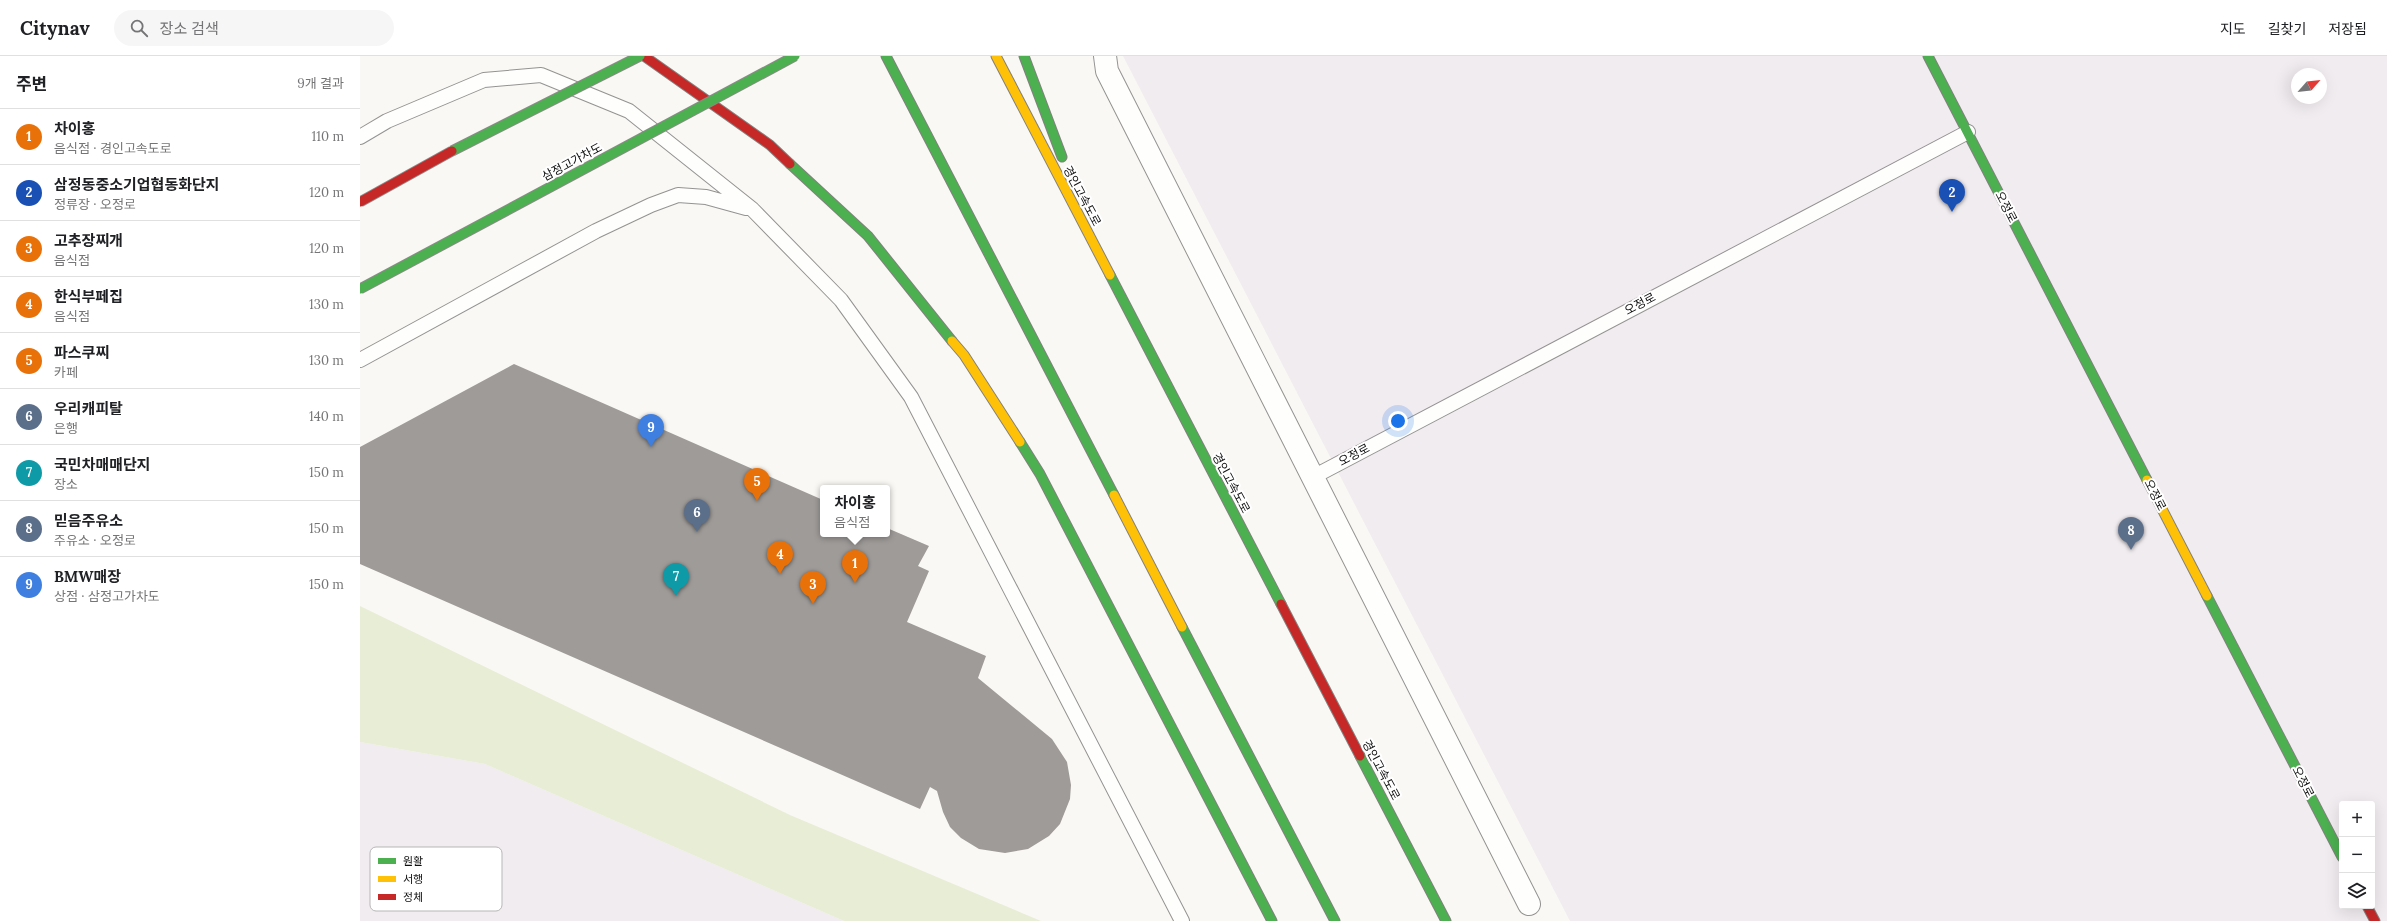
<!DOCTYPE html>
<html lang="ko">
<head>
<meta charset="utf-8">
<style>
  :root { --surface:#fff; --page:#f6f6f6; --text:#202124; --muted:#757577; --line:#e0e0e0; --accent:#61605e }
  body { margin:0; font-family:Lora,"Noto Sans KR",serif; background:var(--page); color:var(--text) }
  .controls { position:absolute; right:12px; bottom:12px; display:grid; overflow:hidden; border-radius:4px; box-shadow:0 4px 16px #0002 }
  .controls button { width:36px; height:36px; display:grid; place-items:center; padding:0; border:0; border-bottom:1px solid var(--line); background:var(--surface); color:var(--text); font:20px sans-serif }
  .compass { position:absolute; left:1931px; top:12px; width:36px; height:36px; border-radius:50%; background:var(--surface); box-shadow:0 4px 16px #0002; rotate:63deg }
  .you { position:absolute; left:1038px; top:365px; width:14px; height:14px; margin:-10px; border:3px solid #fff; border-radius:50%; background:#1a73e8; box-shadow:0 0 0 6px #1a73e833 }
  .badge { display:grid; place-items:center; width:26px; height:26px; border-radius:50%; background:var(--accent); color:#fff; font-size:13px; font-weight:700 }
  .pin { position:absolute; translate:-50% -33px; filter:drop-shadow(0 1px 2px #0008) }
  .pin::after { content:''; position:absolute; top:21px; width:14px; height:12px; background:inherit; clip-path:polygon(0 0,100% 0,50% 100%) }
  .popup { position:absolute; left:460px; top:429px; width:70px; height:52px; box-sizing:border-box; display:grid; place-content:center; border-radius:4px; background:var(--surface); filter:drop-shadow(0 1px 3px #0005); font-size:13px; white-space:nowrap; color:var(--muted) }
  .popup b { font-size:15px; color:var(--text) }
  .popup::after { content:''; position:absolute; left:50%; top:100%; margin-left:-8px; border:8px solid transparent; border-top-color:var(--surface) }
  .list { margin:0; padding:0; list-style:none }
  h2 { display:flex; justify-content:space-between; align-items:center; height:52px; margin:0; padding:0 16px; font-size:17px }
  h2 small { font-size:13px; font-weight:400; color:var(--muted) }
  .list li { display:grid; grid-template-columns:26px 1fr auto; gap:12px; align-items:center; box-sizing:border-box; height:56px; padding:0 16px; border-top:1px solid var(--line) }
  .list b { display:block; font-size:15px; white-space:nowrap }
  .list p { margin:0; font-size:13px; white-space:nowrap; color:var(--muted) }
  .list em { font-size:13px; font-style:normal; color:var(--muted) }
  .icon { flex:none; width:22px; height:22px; fill:none; stroke:currentColor; stroke-width:2; stroke-linecap:round; stroke-linejoin:round }
  .map { position:relative; flex:none; width:2027px; height:865px; overflow:hidden }
  header { display:flex; align-items:center; gap:24px; box-sizing:border-box; height:56px; padding:0 20px; background:var(--surface); border-bottom:1px solid var(--line) }
  header strong { font-size:19px }
  nav { display:flex; gap:22px; margin-inline-start:auto; font-size:14px }
  .search { width:280px; height:36px; background:var(--page); display:flex; align-items:center; gap:10px; box-sizing:border-box; padding:0 14px; border-radius:22px; color:var(--muted); font-size:15px }
  main { display:flex }
  aside { flex:1; background:var(--surface) }
  .map>svg:first-child { display:block }
  .industrial { fill:#f1ecf0; fill-rule:evenodd }
  .green { fill:#e8edd6 }
  .building { fill:#9e9b99 }
  .lines { fill:none; stroke-linecap:round; stroke-linejoin:round }
  .lane-casing { stroke:#949392; stroke-width:16 }
  .street-casing { stroke:#949392; stroke-width:24 }
  .fast-casing { stroke:#82817f; stroke-width:11 }
  .slow-casing { stroke:#82817f; stroke-width:11 }
  .jam-casing { stroke:#82817f; stroke-width:11 }
  .lane { stroke:#fefefd; stroke-width:14 }
  .street { stroke:#fefefd; stroke-width:22 }
  .fast { stroke:#4caf50; stroke-width:9 }
  .slow { stroke:#ffc107; stroke-width:9 }
  .jam { stroke:#c62828; stroke-width:9 }
  .fast-bridge-casing { stroke:#8b8a88; stroke-width:11; stroke-linecap:butt }
  .jam-bridge-casing { stroke:#8b8a88; stroke-width:11; stroke-linecap:butt }
  .fast-bridge { stroke:#4caf50; stroke-width:9 }
  .jam-bridge { stroke:#c62828; stroke-width:9 }
  .labels { text-anchor:middle; stroke-width:4; stroke-linejoin:round; paint-order:stroke }
  .street-label { font-size:12px; fill:#0e0e0e; stroke:#fff }
  .key { fill:#fff; stroke:#b7b7b7; stroke-width:1 }
  .key-label { font-size:11px; fill:#0e0e0e }
</style>
</head>
<body>
<header>
<strong>Citynav</strong>
<div class="search"><svg class="icon" aria-label="search" viewBox="0 0 24 24"><circle cx="10" cy="10" r="6"/><path d="M15 15l6 6"/></svg>장소 검색</div>
<nav><a>지도</a><a>길찾기</a><a>저장됨</a></nav>
</header>
<main>
<aside>
<h2>주변<small>9개 결과</small></h2>
<ul class="list">
<li><span class="badge" style="background:#e8710a">1</span><div><b>차이홍</b><p>음식점 · 경인고속도로</p></div><em>110 m</em></li>
<li><span class="badge" style="background:#1a4fb4">2</span><div><b>삼정동중소기업협동화단지</b><p>정류장 · 오정로</p></div><em>120 m</em></li>
<li><span class="badge" style="background:#e8710a">3</span><div><b>고추장찌개</b><p>음식점</p></div><em>120 m</em></li>
<li><span class="badge" style="background:#e8710a">4</span><div><b>한식부페집</b><p>음식점</p></div><em>130 m</em></li>
<li><span class="badge" style="background:#e8710a">5</span><div><b>파스쿠찌</b><p>카페</p></div><em>130 m</em></li>
<li><span class="badge" style="background:#5c6f8a">6</span><div><b>우리캐피탈</b><p>은행</p></div><em>140 m</em></li>
<li><span class="badge" style="background:#0f9aa8">7</span><div><b>국민차매매단지</b><p>장소</p></div><em>150 m</em></li>
<li><span class="badge" style="background:#5c6f8a">8</span><div><b>믿음주유소</b><p>주유소 · 오정로</p></div><em>150 m</em></li>
<li><span class="badge" style="background:#3f7fe0">9</span><div><b>BMW매장</b><p>상점 · 삼정고가차도</p></div><em>150 m</em></li>
</ul>
</aside>
<div class="map">
<svg width="2027" height="865" viewBox="0 0 2027 865">
  <rect width="100%" height="100%" fill="#faf8f4"/>
  <path class="industrial" d="M 763,0 L 2027,0 L 2027,865 L 1210,865 ZM 1937,18 L 1961,18 L 1961,42 L 1937,42 ZM 1982,748 L 2012,748 L 2012,850 L 1982,850 Z
    M 0,686 L 125,708 L 484,865 L 0,865 Z"/>
  <path class="green" d="M 0,550 L 430,759 L 681,865 L 484,865 L 125,708 L 0,686 Z"/>
  <path class="building" d="M 154,308 L 463,444 L 463,478 L 527,478 L 527,472 L 569,490 L 558,510 L 569,515 L 547,566 L 626,600 L 618,622 L 692,683 L 707,706 L 711,729 L 710,743 L 700,768 L 689,780 L 668,793 L 645,797 L 619,793 L 601,782 L 590,771 L 583,756 L 577,735 L 570,731 L 560,753 L 0,508 L 0,391 Z"/>
  <g class="lines">
    <g class="lane-casing">
      <path id="lane" d="M 0,81 L 27,65 L 124,24 L 181,19 L 269,55 L 392,153 L 481,244 L 551,341 L 822,865
        M 0,304 L 236,175 L 291,149 L 318,139 L 346,141 L 386,152
        M 953,421 L 1608,76"/>
    </g>
    <g class="street-casing">
      <path id="street" d="M 745,0 L 747,15 L 1169,848"/>
    </g>
    <g class="fast-casing">
      <path id="fast" d="M 526,0 L 754,439
        M 664,0 L 702,101
        M 1568,0 L 1787,424
        M 430,108 L 508,180 L 592,285
        M 750,219 L 921,548
        M 660,386 L 680,418 L 912,865
        M 1847,540 L 1982,801
        M 822,571 L 975,865
        M 1000,700 L 1086,865"/>
    </g>
    <g class="slow-casing">
      <path id="slow" d="M 636,0 L 750,219
        M 592,285 L 604,299 L 660,386
        M 1787,424 L 1847,540
        M 754,439 L 822,571"/>
    </g>
    <g class="jam-casing">
      <path id="jam" d="M 284,0 L 410,89 L 430,108
        M 921,548 L 1000,700
        M 2007,850 L 2015,865"/>
    </g>
    <use href="#lane" class="lane"/>
    <use href="#street" class="street"/>
    <use href="#fast" class="fast"/>
    <use href="#slow" class="slow"/>
    <use href="#jam" class="jam"/>
    <g class="fast-bridge-casing">
      <path id="fast-bridge" d="M 92,95 L 280,0
        M 0,233 L 435,0"/>
    </g>
    <g class="jam-bridge-casing">
      <path id="jam-bridge" d="M 0,146 L 92,95"/>
    </g>
    <use href="#fast-bridge" class="fast-bridge"/>
    <use href="#jam-bridge" class="jam-bridge"/>
  </g>
  <g class="labels">
    <g class="street-label">
      <text transform="translate(212 106) rotate(-28)" y="4">삼정고가차도</text>
      <text transform="translate(722 140) rotate(62)" y="4">경인고속도로</text>
      <text transform="translate(1646 151) rotate(63)" y="4">오정로</text>
      <text transform="translate(1280 248) rotate(-28)" y="4">오정로</text>
      <text transform="translate(994 399) rotate(-28)" y="4">오정로</text>
      <text transform="translate(871 427) rotate(62)" y="4">경인고속도로</text>
      <text transform="translate(1795 439) rotate(63)" y="4">오정로</text>
      <text transform="translate(1021 714) rotate(62)" y="4">경인고속도로</text>
      <text transform="translate(1943 726) rotate(63)" y="4">오정로</text>
    </g>
  </g>
  <rect x="10" y="791" width="132" height="64" rx="6" class="key"/>
  <rect x="18" y="802" width="18" height="6" fill="#4caf50"/>
  <rect x="18" y="820" width="18" height="6" fill="#ffc107"/>
  <rect x="18" y="838" width="18" height="6" fill="#c62828"/>
  <g class="key-label">
    <text x="43" y="809">원활</text>
    <text x="43" y="827">서행</text>
    <text x="43" y="845">정체</text>
  </g>
</svg>
<div class="controls">
<button>+</button>
<button>−</button>
<button><svg class="icon" aria-label="layers" viewBox="0 0 24 24"><path d="M12 4l9 5-9 5-9-5zM3 14l9 5 9-5"/></svg></button>
</div>
<svg class="compass" viewBox="-18 -18 36 36"><path d="M0-13l5 13h-10z" fill="#e53935"/><path d="M0 13l5-13h-10z" fill="#757577"/></svg>
<div class="you"></div>
<div class="pin badge" style="left:495px;top:527px;background:#e8710a">1</div>
<div class="popup"><b>차이홍</b>음식점</div>
<div class="pin badge" style="left:1592px;top:156px;background:#1a4fb4">2</div>
<div class="pin badge" style="left:453px;top:548px;background:#e8710a">3</div>
<div class="pin badge" style="left:420px;top:518px;background:#e8710a">4</div>
<div class="pin badge" style="left:397px;top:445px;background:#e8710a">5</div>
<div class="pin badge" style="left:337px;top:476px;background:#5c6f8a">6</div>
<div class="pin badge" style="left:316px;top:540px;background:#0f9aa8">7</div>
<div class="pin badge" style="left:1771px;top:494px;background:#5c6f8a">8</div>
<div class="pin badge" style="left:291px;top:391px;background:#3f7fe0">9</div>
</div>
</main>
</body>
</html>
